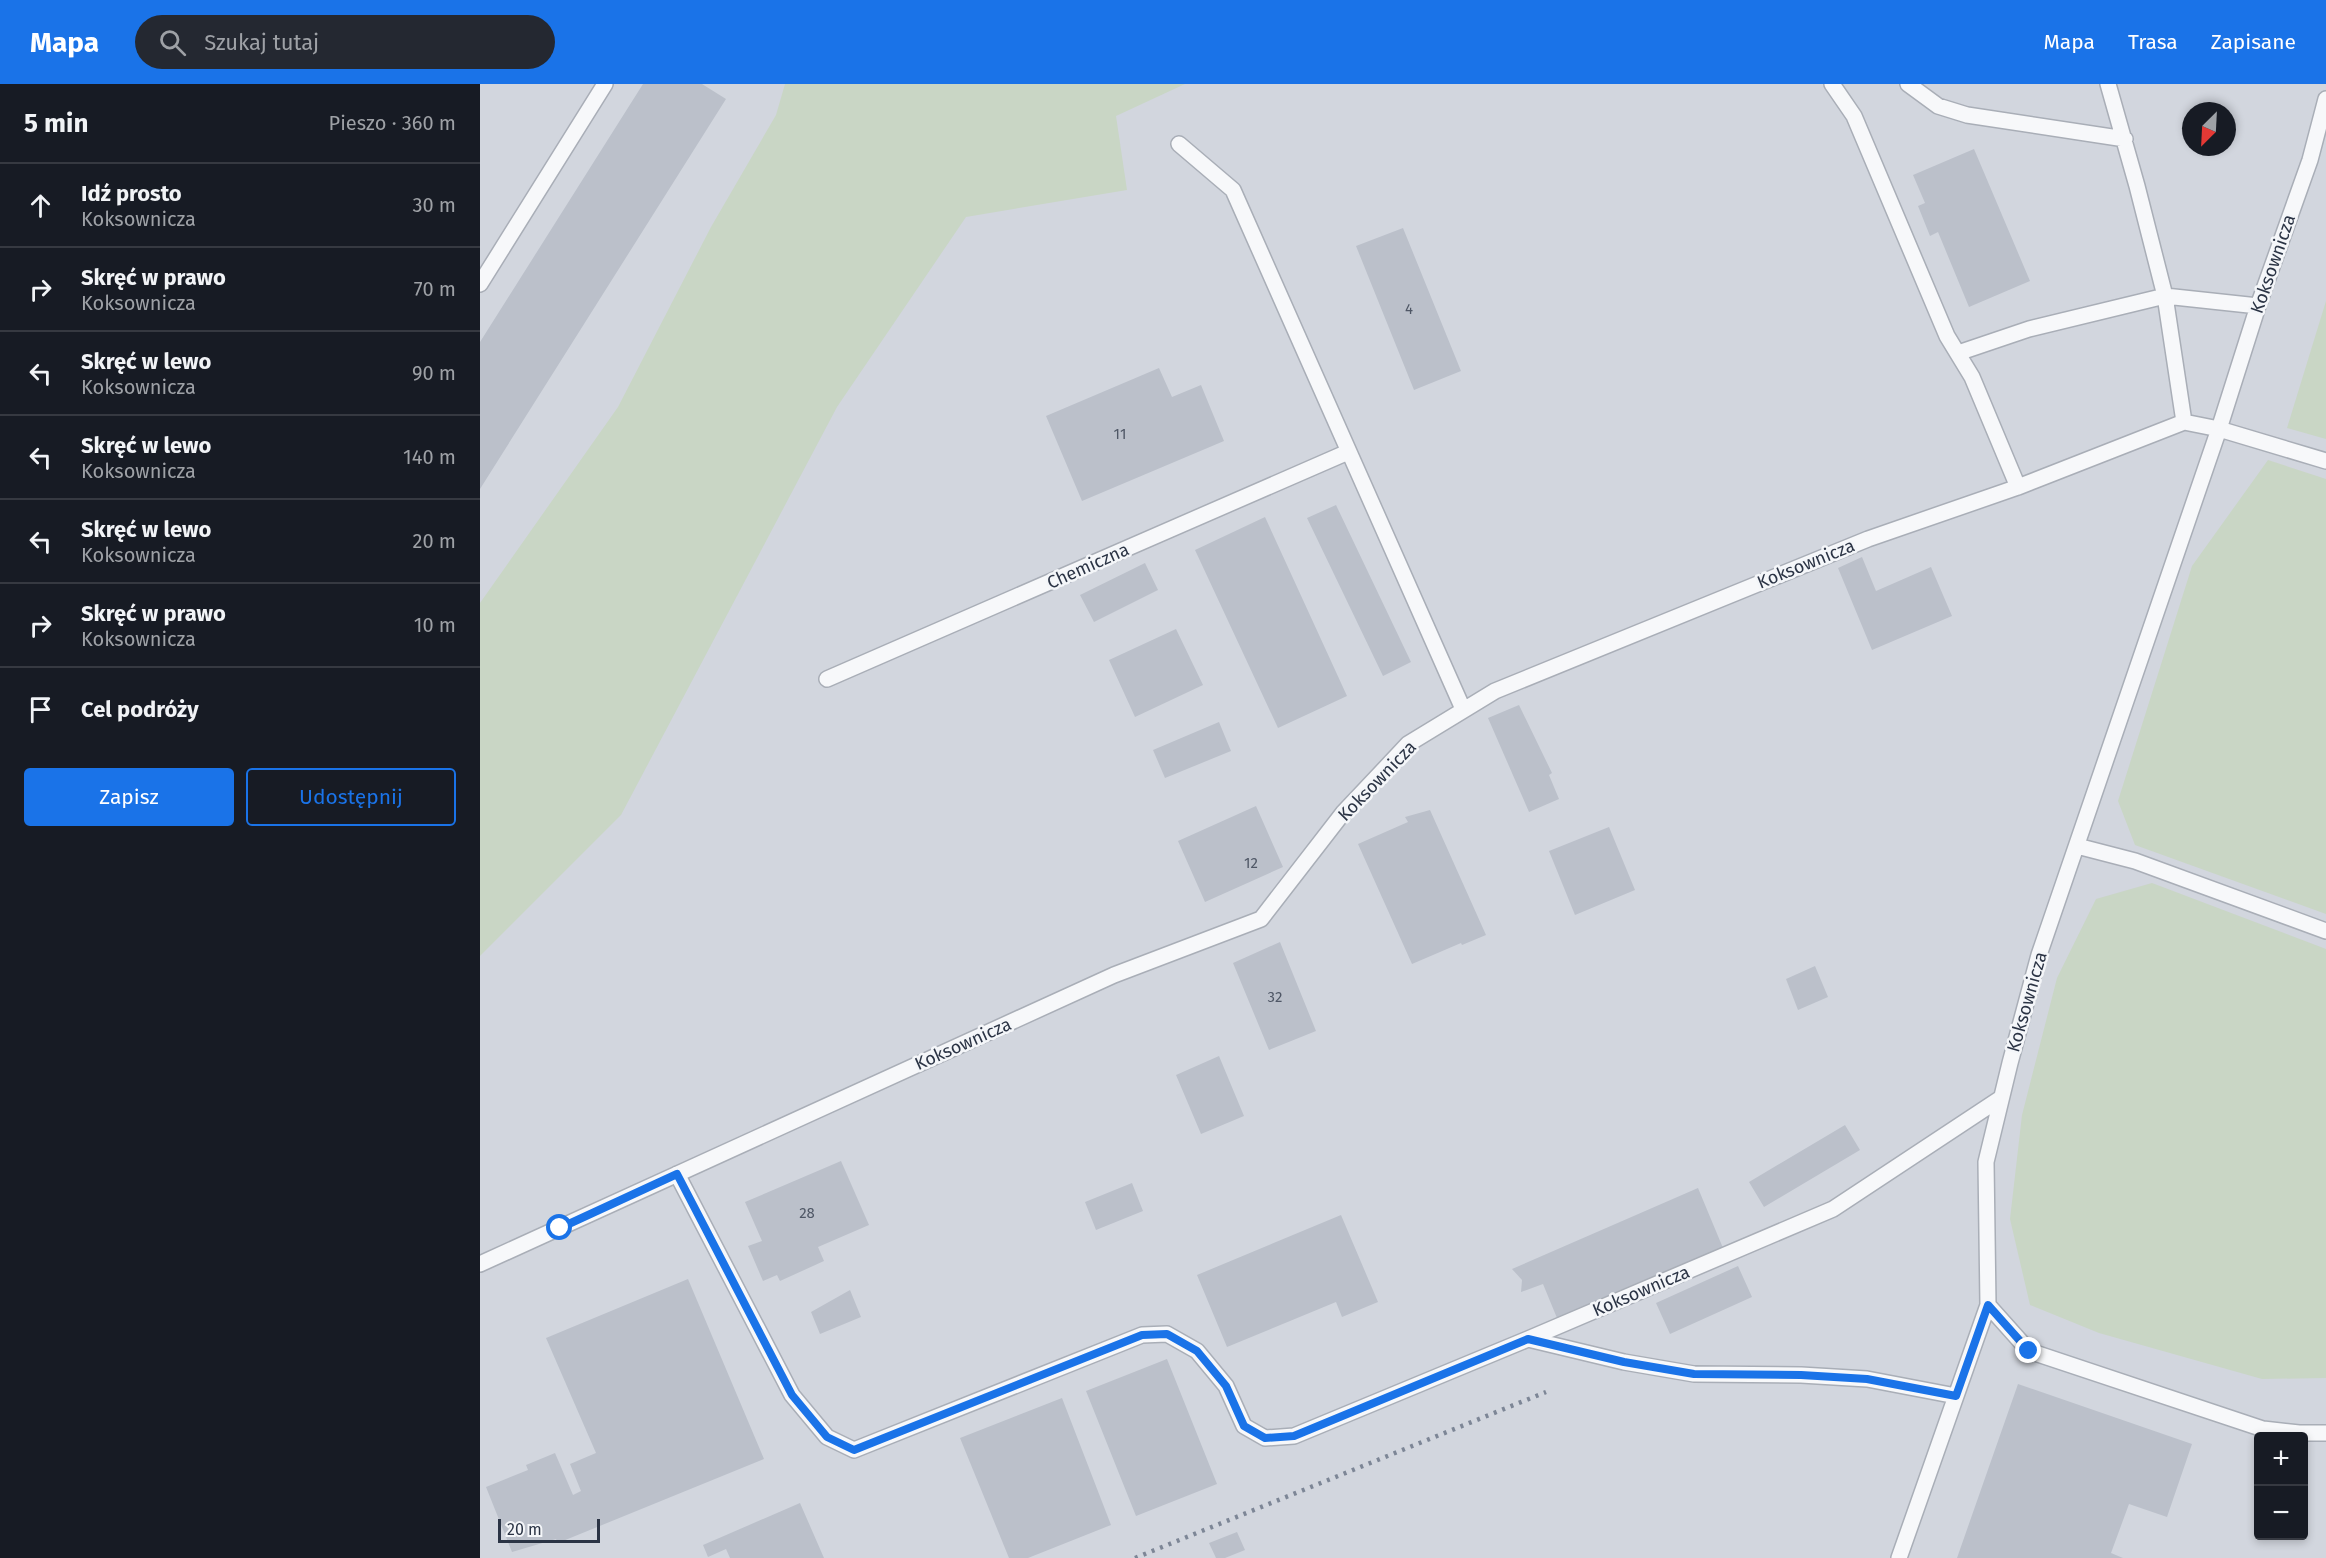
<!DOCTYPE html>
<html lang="pl">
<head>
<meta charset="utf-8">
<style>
  :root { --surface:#171b24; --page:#242831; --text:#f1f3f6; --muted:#9ea1a6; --line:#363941; --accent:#1a73e8 }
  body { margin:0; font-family:"Fira Sans",sans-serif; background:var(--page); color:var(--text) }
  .controls { position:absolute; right:18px; bottom:18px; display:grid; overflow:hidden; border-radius:6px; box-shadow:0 3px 9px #0003 }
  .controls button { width:54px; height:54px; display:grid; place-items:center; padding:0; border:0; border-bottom:2px solid var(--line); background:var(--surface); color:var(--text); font:30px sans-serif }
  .compass { position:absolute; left:1702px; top:18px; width:54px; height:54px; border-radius:50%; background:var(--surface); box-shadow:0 3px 9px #0003; rotate:204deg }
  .scale { position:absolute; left:18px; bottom:15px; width:102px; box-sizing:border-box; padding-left:6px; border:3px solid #2b3445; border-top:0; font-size:16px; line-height:21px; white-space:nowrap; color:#2b3445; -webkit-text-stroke:4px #f4f6f9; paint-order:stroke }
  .stop { position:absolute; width:18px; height:18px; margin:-14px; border:4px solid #1a73e8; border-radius:50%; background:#fff }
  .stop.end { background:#1a73e8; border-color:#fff; box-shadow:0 2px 6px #0008 }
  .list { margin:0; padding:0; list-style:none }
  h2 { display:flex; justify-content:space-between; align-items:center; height:78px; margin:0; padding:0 24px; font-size:26px }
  h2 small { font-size:20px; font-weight:400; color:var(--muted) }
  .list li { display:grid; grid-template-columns:39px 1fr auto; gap:18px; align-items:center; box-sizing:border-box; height:84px; padding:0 24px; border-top:2px solid var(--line) }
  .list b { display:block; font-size:22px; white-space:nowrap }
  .list p { margin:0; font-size:20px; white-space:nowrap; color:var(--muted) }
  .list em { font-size:20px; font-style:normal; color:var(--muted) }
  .actions { display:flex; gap:12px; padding:18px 24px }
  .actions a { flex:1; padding:14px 0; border:2px solid var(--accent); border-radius:6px; text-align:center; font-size:21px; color:var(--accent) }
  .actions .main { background:var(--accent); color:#fff }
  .icon { flex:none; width:33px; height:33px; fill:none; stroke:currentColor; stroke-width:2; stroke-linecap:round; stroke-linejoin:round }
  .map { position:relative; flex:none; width:1846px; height:1474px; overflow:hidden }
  header { display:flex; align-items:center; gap:36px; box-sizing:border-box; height:84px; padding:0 30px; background:var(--accent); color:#fff }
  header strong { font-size:28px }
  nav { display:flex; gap:33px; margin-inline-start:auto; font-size:21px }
  .search { width:420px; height:54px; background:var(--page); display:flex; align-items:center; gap:15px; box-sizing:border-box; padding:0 21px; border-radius:33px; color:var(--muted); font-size:22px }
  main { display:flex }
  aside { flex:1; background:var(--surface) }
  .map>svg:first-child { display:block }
  .built { fill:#d2d6de; fill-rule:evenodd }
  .green { fill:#c9d6c5 }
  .building { fill:#bbc0ca }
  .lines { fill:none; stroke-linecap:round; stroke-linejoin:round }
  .lane-casing { stroke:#a9aeb7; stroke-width:18 }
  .lane { stroke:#f7f8fa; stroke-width:15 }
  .rail { stroke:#7d8696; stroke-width:4.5; stroke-dasharray:3 6; stroke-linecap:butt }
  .route { stroke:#1a73e8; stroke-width:8 }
  .labels { text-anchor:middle; stroke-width:5; stroke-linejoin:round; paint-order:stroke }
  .number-label { font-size:15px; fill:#4f5766 }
  .street-label { font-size:18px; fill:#2b3445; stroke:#f4f6f9 }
</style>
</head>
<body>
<header>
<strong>Mapa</strong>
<div class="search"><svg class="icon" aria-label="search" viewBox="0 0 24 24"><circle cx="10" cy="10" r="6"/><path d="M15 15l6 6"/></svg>Szukaj tutaj</div>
<nav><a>Mapa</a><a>Trasa</a><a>Zapisane</a></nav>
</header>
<main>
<aside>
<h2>5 min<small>Pieszo · 360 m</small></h2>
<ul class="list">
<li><svg class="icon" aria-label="ahead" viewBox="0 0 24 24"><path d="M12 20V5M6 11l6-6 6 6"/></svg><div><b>Idź prosto</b><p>Koksownicza</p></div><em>30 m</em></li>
<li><svg class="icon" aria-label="right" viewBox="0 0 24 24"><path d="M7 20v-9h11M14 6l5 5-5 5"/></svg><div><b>Skręć w prawo</b><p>Koksownicza</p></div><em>70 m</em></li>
<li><svg class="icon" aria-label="left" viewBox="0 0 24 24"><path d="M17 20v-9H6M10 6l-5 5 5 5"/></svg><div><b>Skręć w lewo</b><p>Koksownicza</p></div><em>90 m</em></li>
<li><svg class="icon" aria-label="left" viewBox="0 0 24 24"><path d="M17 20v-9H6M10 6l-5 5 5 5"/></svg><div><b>Skręć w lewo</b><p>Koksownicza</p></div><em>140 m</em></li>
<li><svg class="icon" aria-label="left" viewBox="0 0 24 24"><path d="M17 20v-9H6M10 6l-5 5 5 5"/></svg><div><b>Skręć w lewo</b><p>Koksownicza</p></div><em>20 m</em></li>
<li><svg class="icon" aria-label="right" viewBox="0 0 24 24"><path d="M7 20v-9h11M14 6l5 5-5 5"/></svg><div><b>Skręć w prawo</b><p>Koksownicza</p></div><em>10 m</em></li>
<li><svg class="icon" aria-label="arrive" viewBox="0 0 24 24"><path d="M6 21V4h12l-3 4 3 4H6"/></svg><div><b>Cel podróży</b></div></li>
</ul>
<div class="actions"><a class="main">Zapisz</a><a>Udostępnij</a></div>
</aside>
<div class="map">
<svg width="1846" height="1474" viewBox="0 0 1846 1474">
  <rect width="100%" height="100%" fill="#e4e7ec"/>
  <path class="built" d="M 0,0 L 1846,0 L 1846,1474 L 0,1474 ZM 1711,27 L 1747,27 L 1747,63 L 1711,63 ZM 1778,1352 L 1824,1352 L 1824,1452 L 1778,1452 Z"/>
  <path class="green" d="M 305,0 L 705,0 L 636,32 L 647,106 L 486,133 L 357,323 L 141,731 L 0,872 L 0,519 L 138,323 L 231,143 L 296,31 Z
    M 1846,217 L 1846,355 L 1807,344 Z
    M 1788,376 L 1846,395 L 1846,830 L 1655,761 L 1638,717 L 1712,482 Z
    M 1672,799 L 1846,865 L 1846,1294 L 1782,1295 L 1619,1249 L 1550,1221 L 1530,1135 L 1542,1031 L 1577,894 L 1616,815 Z"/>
  <path class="building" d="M 163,0 L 222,0 L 246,15 L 0,405 L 0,258 Z
    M 1494,65 L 1550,197 L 1489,223 L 1458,148 L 1450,152 L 1438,122 L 1445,119 L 1433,91 Z
    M 923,144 L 981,287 L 934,306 L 876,162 Z
    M 679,284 L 692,313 L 721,301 L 744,357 L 602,417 L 566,332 Z
    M 856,421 L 931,578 L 903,592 L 827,434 Z
    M 785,433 L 867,612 L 798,644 L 715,466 Z
    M 1382,473 L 1396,507 L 1451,483 L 1472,532 L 1392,566 L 1358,484 Z
    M 665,479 L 678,506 L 614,538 L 600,511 Z
    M 696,545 L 723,601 L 655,633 L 629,576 Z
    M 1039,621 L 1072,689 L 1069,691 L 1079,715 L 1049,728 L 1008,634 Z
    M 739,638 L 751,667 L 685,694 L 673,666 Z
    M 776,722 L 803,783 L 725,818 L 698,757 Z
    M 950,726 L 1006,851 L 982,861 L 981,859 L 932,880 L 878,760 L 928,738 L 925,733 Z
    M 1129,743 L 1155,806 L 1095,831 L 1069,767 Z
    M 800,858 L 836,947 L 789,966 L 753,879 Z
    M 1335,882 L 1348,913 L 1318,926 L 1306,895 Z
    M 739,972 L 764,1032 L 721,1050 L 696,991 Z
    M 1365,1041 L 1380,1066 L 1284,1123 L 1269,1098 Z
    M 361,1077 L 389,1141 L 338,1163 L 344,1177 L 300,1197 L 297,1191 L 283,1197 L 268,1162 L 282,1157 L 265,1118 Z
    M 652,1099 L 663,1127 L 616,1146 L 605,1118 Z
    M 1218,1104 L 1243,1164 L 1077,1234 L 1063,1200 L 1041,1208 L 1042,1196 L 1032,1185 Z
    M 861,1131 L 898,1218 L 862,1233 L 856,1218 L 747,1263 L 717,1191 Z
    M 1258,1182 L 1272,1213 L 1190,1250 L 1176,1219 Z
    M 208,1195 L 284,1375 L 78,1459 L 76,1455 L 32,1468 L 6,1403 L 48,1386 L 46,1381 L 75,1369 L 93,1411 L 101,1407 L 90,1380 L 116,1369 L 66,1254 Z
    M 370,1206 L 381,1233 L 340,1250 L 331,1228 Z
    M 687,1275 L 737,1400 L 656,1432 L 606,1307 Z
    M 1538,1300 L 1712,1360 L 1687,1433 L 1649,1420 L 1631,1469 L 1643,1474 L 1477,1474 Z
    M 582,1314 L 631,1441 L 548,1474 L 529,1474 L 480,1354 Z
    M 320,1419 L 344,1474 L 250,1474 L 246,1465 L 228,1473 L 223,1461 Z
    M 757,1448 L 765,1466 L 745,1474 L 736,1474 L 729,1459 Z"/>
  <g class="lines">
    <g class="lane-casing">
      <path id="lane" d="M 1352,0 L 1374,32 L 1467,252 L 1492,293 L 1538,403
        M 1428,0 L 1458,22 L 1487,31 L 1645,55
        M 1628,0 L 1657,102 L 1685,212 L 1704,338
        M 1846,15 L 1830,76 L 1778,222 L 1739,345 L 1559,871 L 1530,979 L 1506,1078 L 1508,1221 L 1549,1267 L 1783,1345 L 1819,1349 L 1846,1349
        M 699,60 L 753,106 L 983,625
        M 0,200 L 125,0
        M 1478,269 L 1549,245 L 1685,212 L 1778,222
        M 347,595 L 868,368
        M 1597,762 L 1655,777 L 1846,847
        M 197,1090 L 312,1311 L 347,1353 L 374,1366 L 662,1251 L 687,1250 L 717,1267 L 746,1302 L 764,1342 L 785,1354 L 814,1352 L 1048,1255 L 1353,1125 L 1521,1014
        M 0,1180 L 634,891 L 781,835 L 863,729 L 928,660 L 1015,607 L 1388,455 L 1538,403 L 1704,338 L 1739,345 L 1846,377
        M 1048,1255 L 1144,1278 L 1214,1290 L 1321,1291 L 1387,1295 L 1476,1312
        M 1419,1474 L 1508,1221"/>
    </g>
    <use href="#lane" class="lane"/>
    <path class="rail" d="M 655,1474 L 1066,1308"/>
  </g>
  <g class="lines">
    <path class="route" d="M 80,1144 L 197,1090 L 312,1311 L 347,1353 L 374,1366 L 662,1251 L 687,1250 L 717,1267 L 746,1302 L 764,1342 L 785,1354 L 814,1352 L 1048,1255 L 1144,1278 L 1214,1290 L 1321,1291 L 1387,1295 L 1476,1312 L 1508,1221 L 1549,1267"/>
  </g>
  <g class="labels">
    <g class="number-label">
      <text x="929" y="230">4</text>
      <text x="640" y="355">11</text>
      <text x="771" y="784">12</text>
      <text x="795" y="918">32</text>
      <text x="327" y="1134">28</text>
    </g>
    <g class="street-label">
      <text transform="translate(1793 180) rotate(-71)" y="6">Koksownicza</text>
      <text transform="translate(1326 480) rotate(-22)" y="6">Koksownicza</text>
      <text transform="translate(608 482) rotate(-24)" y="6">Chemiczna</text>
      <text transform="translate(897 697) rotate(-46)" y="6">Koksownicza</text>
      <text transform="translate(1547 918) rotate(-74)" y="6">Koksownicza</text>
      <text transform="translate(483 960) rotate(-24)" y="6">Koksownicza</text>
      <text transform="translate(1161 1207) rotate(-23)" y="6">Koksownicza</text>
    </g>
  </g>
</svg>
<div class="controls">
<button>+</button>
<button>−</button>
</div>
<svg class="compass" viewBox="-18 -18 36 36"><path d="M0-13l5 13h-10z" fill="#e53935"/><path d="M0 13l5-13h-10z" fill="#9ea1a6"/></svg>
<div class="scale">20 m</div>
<div class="stop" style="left:80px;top:1144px"></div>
<div class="stop end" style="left:1549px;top:1267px"></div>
</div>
</main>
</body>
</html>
